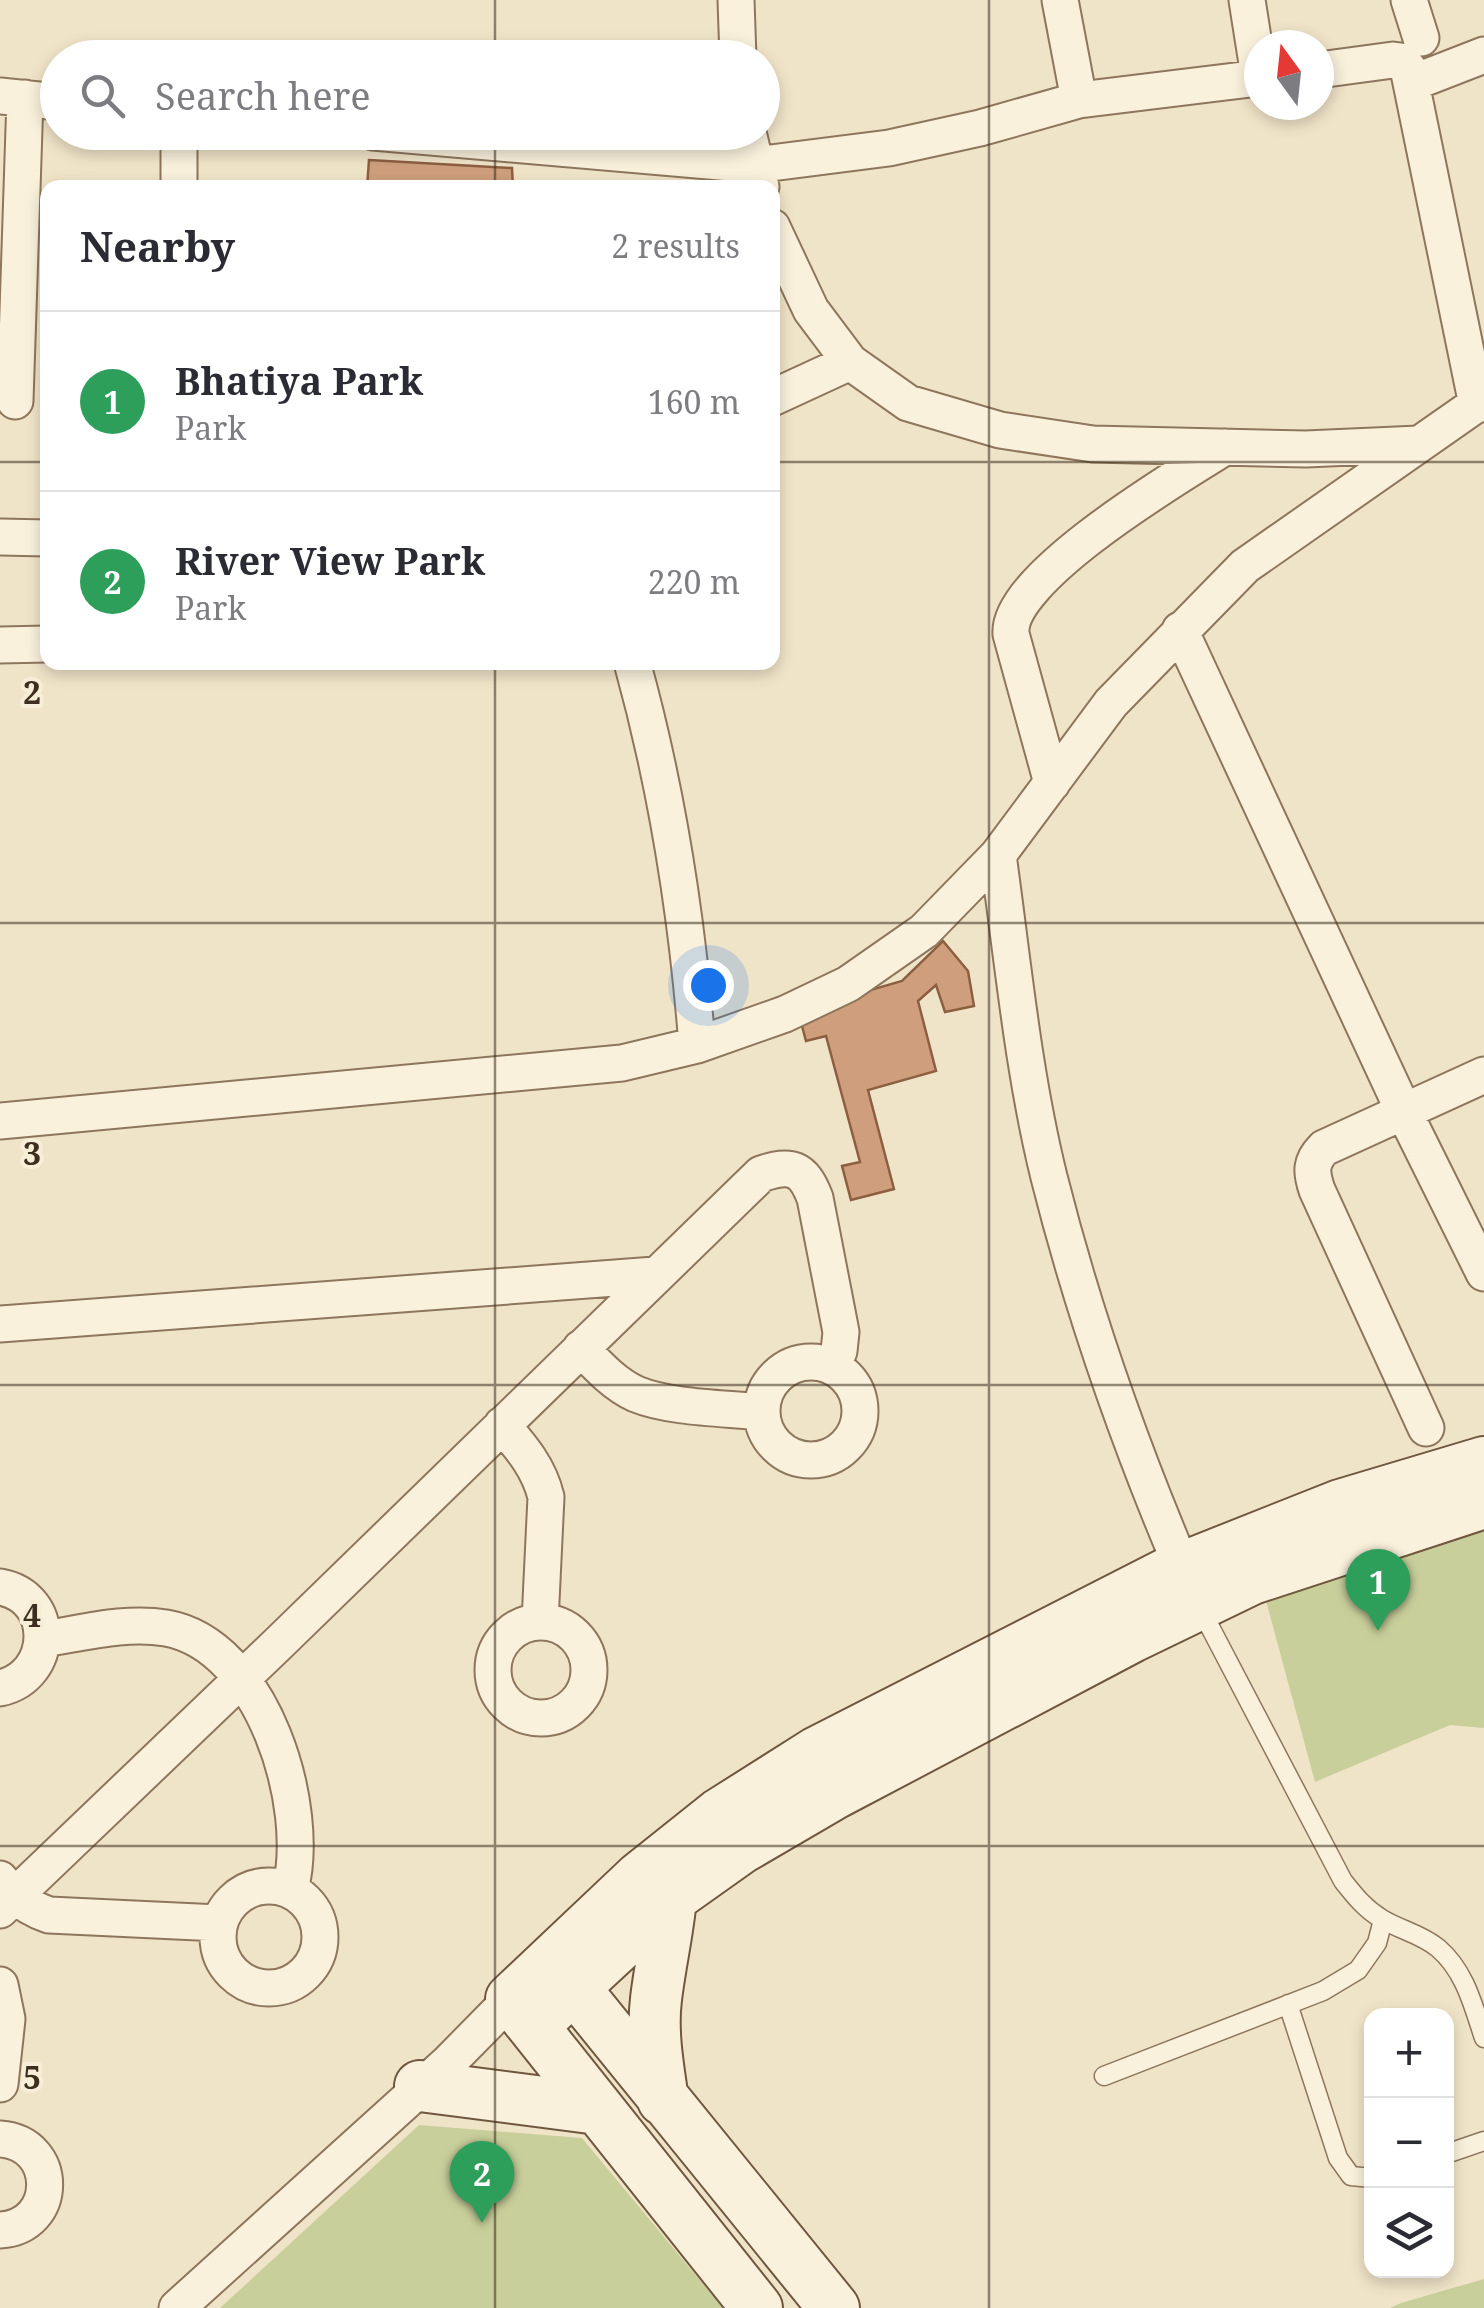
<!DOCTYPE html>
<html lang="en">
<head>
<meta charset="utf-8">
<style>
  :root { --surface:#fff; --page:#f7f7f7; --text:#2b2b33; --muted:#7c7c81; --line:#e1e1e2; --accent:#9e2a2b }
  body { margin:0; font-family:"Noto Serif",serif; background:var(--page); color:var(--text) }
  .controls { position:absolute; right:30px; bottom:30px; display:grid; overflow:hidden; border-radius:20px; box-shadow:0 5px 15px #0003 }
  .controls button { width:90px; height:90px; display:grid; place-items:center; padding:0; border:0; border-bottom:2px solid var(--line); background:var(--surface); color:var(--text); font:50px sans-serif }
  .compass { position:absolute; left:1244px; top:30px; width:90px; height:90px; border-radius:50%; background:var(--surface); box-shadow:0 5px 15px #0003; rotate:345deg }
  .you { position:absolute; left:708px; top:985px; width:35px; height:35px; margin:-25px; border:8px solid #fff; border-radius:50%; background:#1a73e8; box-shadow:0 0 0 15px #1a73e833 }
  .badge { display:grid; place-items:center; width:65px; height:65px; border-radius:50%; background:var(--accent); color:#fff; font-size:32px; font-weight:700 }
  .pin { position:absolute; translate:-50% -82px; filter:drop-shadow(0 2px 5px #0008) }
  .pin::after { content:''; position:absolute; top:52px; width:35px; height:30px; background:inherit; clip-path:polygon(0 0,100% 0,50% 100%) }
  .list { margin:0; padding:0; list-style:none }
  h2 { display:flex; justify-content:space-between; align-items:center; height:130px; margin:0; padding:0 40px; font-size:42px }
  h2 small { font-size:32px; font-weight:400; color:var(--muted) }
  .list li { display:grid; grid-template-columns:65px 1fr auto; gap:30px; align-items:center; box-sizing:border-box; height:180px; padding:0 40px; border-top:2px solid var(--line) }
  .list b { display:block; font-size:38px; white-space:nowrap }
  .list p { margin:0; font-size:32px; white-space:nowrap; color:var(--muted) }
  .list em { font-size:32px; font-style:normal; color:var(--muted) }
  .icon { flex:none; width:55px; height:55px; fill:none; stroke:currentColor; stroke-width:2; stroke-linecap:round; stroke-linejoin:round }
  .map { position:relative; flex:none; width:1484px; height:2308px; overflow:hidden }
  .search { position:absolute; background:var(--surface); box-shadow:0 5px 15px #0003; left:40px; top:40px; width:740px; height:110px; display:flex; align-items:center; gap:25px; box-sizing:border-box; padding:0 35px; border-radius:55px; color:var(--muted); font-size:38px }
  .panel { position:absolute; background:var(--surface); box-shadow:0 5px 15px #0003; left:40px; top:180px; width:740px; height:490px; border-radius:20px }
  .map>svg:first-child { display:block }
  .green { fill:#c9cf9b }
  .building { fill:#cf9f7d; stroke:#8d5f41; stroke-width:2.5 }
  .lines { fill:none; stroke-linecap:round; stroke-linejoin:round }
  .service-casing { stroke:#8d765c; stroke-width:21 }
  .minor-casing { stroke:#8d765c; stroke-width:39 }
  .secondary-casing { stroke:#6f573f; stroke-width:54 }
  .service { stroke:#faf1dc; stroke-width:18 }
  .minor { stroke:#faf1dc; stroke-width:35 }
  .secondary { stroke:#faf1dc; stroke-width:50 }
  .grid { fill:none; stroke:#3d2e20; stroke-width:2.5; stroke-opacity:0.55 }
  .grid-label { font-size:32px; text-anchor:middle; font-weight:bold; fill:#3d2e20; stroke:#f7eed8; stroke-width:8; stroke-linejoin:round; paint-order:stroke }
</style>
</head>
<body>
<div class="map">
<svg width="1484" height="2308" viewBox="0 0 1484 2308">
  <rect width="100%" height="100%" fill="#f0e4c8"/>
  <path class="green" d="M 1484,1527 L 1484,1728 L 1450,1725 L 1315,1782 L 1259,1575 Z
    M 419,2125 L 582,2138 L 723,2308 L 220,2308 Z
    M 1484,2279 L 1484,2308 L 1390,2308 L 1401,2303 Z"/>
  <path class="building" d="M 369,160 L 512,168 L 513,188 L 367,188 Z
    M 943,941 L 968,971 L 974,1006 L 945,1012 L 936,985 L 918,1001 L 936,1071 L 868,1090 L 894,1189 L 851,1200 L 842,1166 L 860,1162 L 826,1036 L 806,1041 L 798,1011 L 902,981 Z"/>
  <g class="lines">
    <g class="service-casing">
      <path id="service" d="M 1199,1606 L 1343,1881 C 1355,1896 1365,1909 1382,1919 C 1400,1930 1421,1934 1438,1948 C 1465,1971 1473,2005 1484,2038
        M 1288,2004 L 1338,2158 L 1351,2176 L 1372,2178
        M 1104,2076 L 1323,1991 L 1358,1970 L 1377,1943 L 1383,1920
        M 1446,2154 L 1484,2141"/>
    </g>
    <g class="minor-casing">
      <path id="minor" d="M 736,0 L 738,58
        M 1060,0 L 1079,100
        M 1247,0 L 1259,76
        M 1409,0 L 1421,38
        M 1319,70 L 1393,60 L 1401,61 L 1408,68 L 1477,405
        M 1412,83 L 1484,55
        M 0,96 L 58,102
        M 179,132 L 179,188
        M 373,132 L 755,165 L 889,148 L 980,128 L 1079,100 L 1259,78
        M 748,132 L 761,187
        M 772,227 L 811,310 L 850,362 L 908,403 L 1000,430 L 1093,444 L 1306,449 L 1419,444
        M 772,398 L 850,362
        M 15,401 L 25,98
        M 0,537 L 48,538
        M 1180,630 L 1404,1112 L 1484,1273
        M 0,645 L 48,644
        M 632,662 C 667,788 687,915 697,1045
        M 1052,783 L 1011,634 C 1006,578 1180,475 1225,447
        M 998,855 C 1013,962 1023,1072 1049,1177 C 1084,1316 1133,1454 1190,1586
        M 0,1121 L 622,1063 L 697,1045 L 785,1014 L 848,984 L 924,931 L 998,855 L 1111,703 L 1245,566 L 1484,399
        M 0,1324 L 655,1275
        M 581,1348 C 597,1365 614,1384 636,1394 C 670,1408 724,1408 762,1412
        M762 1411a49 49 0 1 1 98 0a49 49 0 1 1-98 0Z
        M 502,1425 C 522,1448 539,1468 546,1497 L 540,1622
        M 1426,1428 L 1317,1190 C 1311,1172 1310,1162 1324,1148 L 1484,1075
        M 0,1587 C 57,1597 55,1676 0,1688
        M493 1670a48 48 0 1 1 96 0a48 48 0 1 1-96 0Z
        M 44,1639 C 83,1633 126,1621 166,1628 C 263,1645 312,1807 290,1890
        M 0,1879 C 12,1896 29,1908 49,1915 L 219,1923
        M218 1937a51 51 0 1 1 102 0a51 51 0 1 1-102 0Z
        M 0,1910 L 279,1643 L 761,1174 C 791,1164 803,1167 815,1198 L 841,1332 L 839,1351 L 832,1366
        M 0,1985 L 7,2019 L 0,2084
        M 0,2139 C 60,2143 59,2227 0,2230
        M 177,2308 L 448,2063 L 511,1999"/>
    </g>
    <g class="secondary-casing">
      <path id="secondary" d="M 554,1963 L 834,2308
        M 537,2022 L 671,1898 L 740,1849 L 836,1793 L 1132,1637 L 1252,1579 L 1484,1503
        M 420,2086 L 598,2109
        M 663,2100 C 658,2066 652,2032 656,1999 C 660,1965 668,1932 671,1898
        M 757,2308 L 511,1999 L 640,1877 L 719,1814 L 817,1752 L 1166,1574 L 1340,1505 L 1484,1462"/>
    </g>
    <use href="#service" class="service"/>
    <use href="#minor" class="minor"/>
    <use href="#secondary" class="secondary"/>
  </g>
  <path class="grid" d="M 495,0 L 495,58M 989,0 L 989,2308M 495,132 L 495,188M 0,462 L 48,462M 772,462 L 1484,462M 495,662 L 495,2308M 0,923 L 1484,923M 0,1385 L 1484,1385M 0,1846 L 1484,1846"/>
  <g class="grid-label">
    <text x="32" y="704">2</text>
    <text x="32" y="1165">3</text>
    <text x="32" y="1627">4</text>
    <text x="32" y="2089">5</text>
  </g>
</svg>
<div class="controls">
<button>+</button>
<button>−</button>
<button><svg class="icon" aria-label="layers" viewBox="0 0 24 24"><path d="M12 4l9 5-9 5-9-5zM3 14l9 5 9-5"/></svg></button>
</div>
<svg class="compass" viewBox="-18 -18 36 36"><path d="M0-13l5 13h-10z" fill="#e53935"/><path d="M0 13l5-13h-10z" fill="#7c7c81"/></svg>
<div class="you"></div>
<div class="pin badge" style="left:1378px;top:1631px;background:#2e9e5b">1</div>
<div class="pin badge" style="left:482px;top:2223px;background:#2e9e5b">2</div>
<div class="search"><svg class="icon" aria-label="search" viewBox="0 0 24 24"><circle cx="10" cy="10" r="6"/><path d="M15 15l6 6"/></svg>Search here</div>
<section class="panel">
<h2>Nearby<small>2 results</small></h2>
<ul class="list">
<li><span class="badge" style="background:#2e9e5b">1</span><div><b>Bhatiya Park</b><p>Park</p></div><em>160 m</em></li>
<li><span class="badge" style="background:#2e9e5b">2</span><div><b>River View Park</b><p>Park</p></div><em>220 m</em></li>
</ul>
</section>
</div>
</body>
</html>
